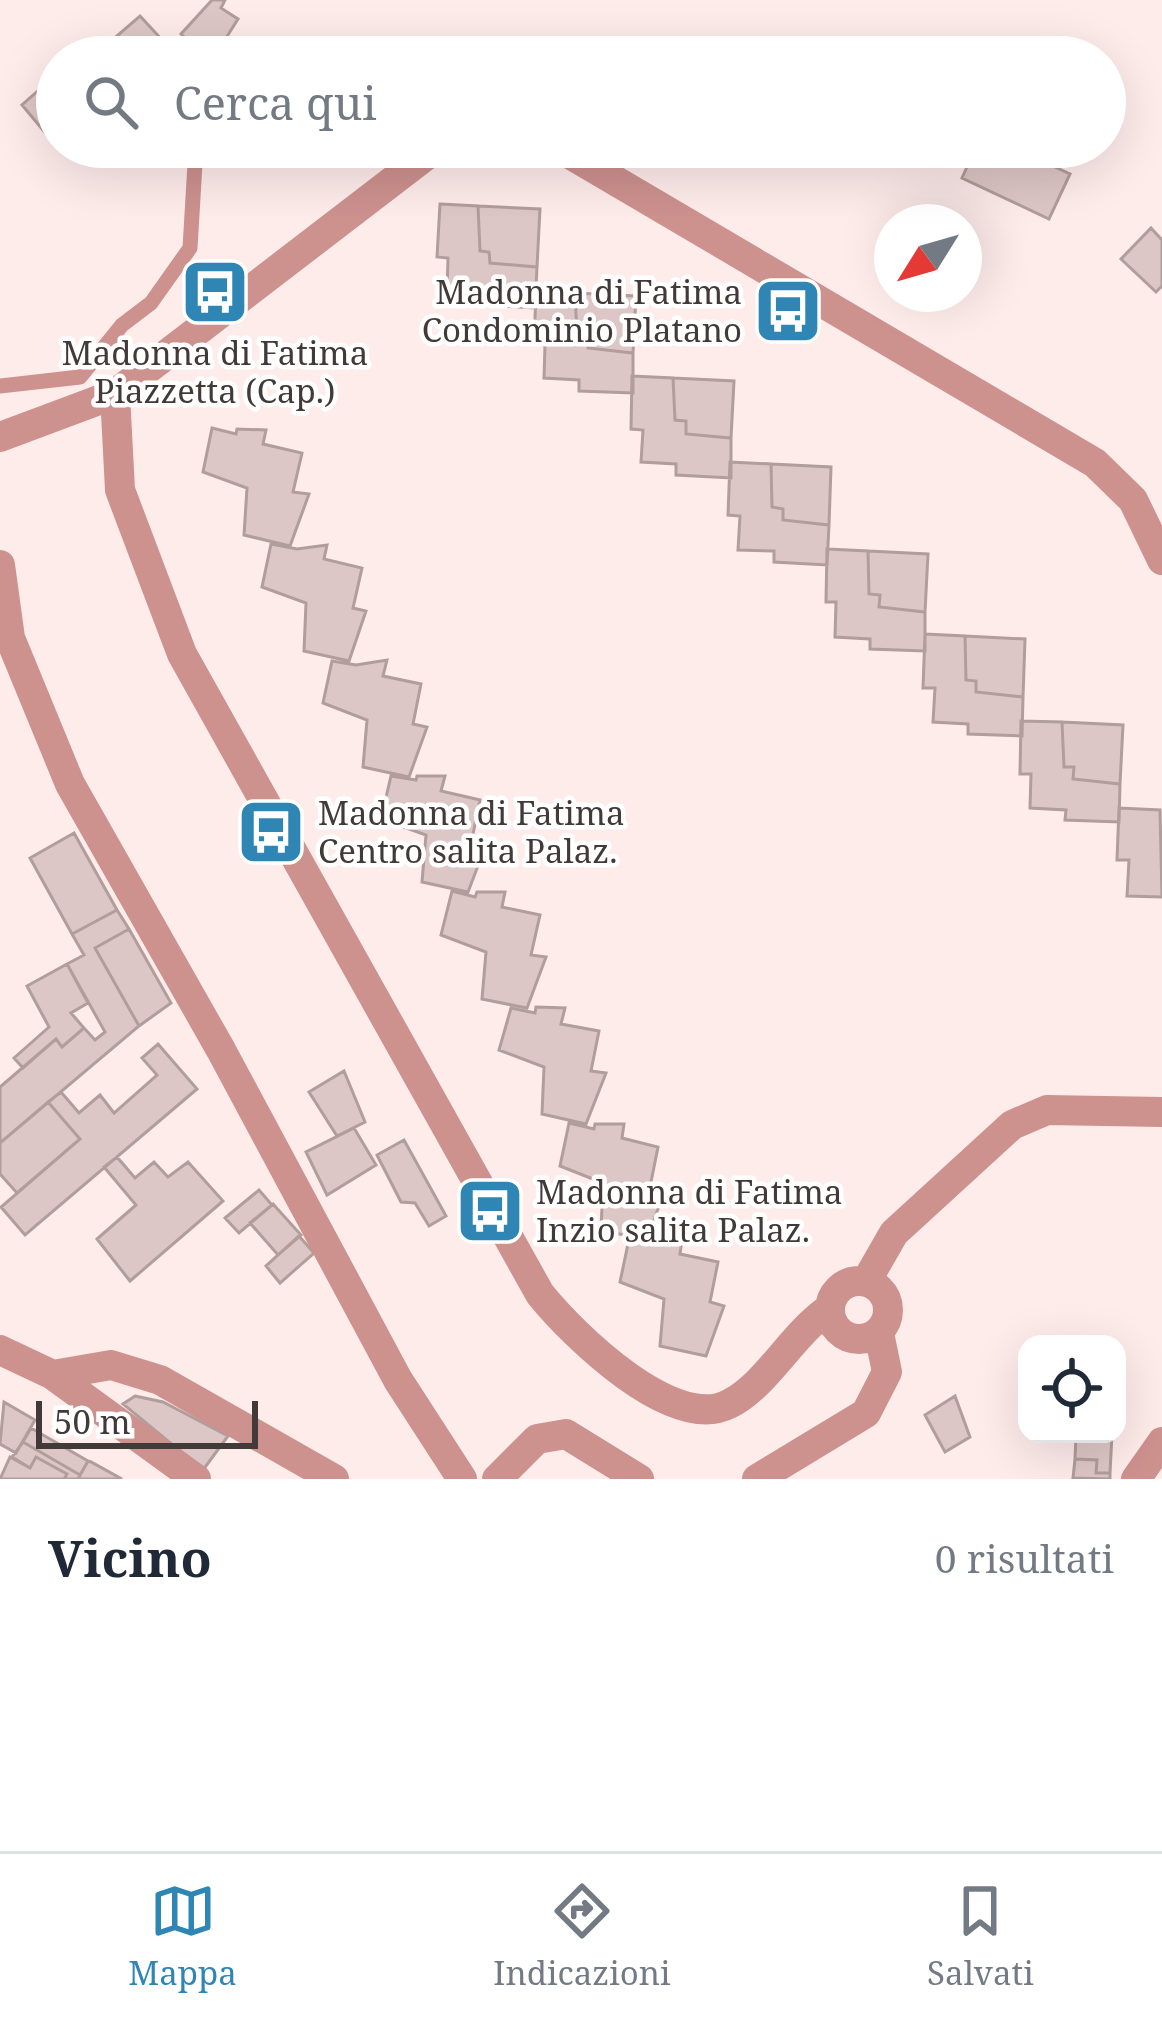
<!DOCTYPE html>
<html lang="it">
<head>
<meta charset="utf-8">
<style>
  :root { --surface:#fff; --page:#f6f6f7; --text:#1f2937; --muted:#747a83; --line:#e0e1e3; --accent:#2f86b5 }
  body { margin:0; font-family:"Noto Serif",serif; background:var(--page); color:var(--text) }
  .controls { position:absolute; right:36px; bottom:36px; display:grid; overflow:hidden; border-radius:24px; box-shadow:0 12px 48px #0002 }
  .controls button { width:108px; height:108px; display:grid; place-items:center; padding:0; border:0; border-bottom:3px solid var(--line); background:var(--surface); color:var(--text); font:60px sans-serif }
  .compass { position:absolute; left:874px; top:204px; width:108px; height:108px; border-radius:50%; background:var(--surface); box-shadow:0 12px 48px #0002; rotate:233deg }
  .scale { position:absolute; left:36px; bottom:30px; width:222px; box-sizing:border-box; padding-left:12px; border:6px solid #423939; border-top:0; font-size:33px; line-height:42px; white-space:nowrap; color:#423939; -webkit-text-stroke:9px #fff; paint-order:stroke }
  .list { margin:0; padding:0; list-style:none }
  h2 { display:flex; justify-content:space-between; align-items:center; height:156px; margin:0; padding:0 48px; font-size:51px }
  h2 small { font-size:39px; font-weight:400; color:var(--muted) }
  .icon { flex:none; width:66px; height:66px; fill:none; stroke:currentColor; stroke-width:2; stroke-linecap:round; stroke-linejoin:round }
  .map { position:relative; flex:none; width:1162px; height:1479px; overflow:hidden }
  .search { position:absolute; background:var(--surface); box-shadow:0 12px 48px #0002; left:36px; right:36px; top:36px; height:132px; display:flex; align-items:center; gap:30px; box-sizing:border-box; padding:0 42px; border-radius:66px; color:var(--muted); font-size:45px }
  .sheet { height:372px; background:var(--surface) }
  nav { display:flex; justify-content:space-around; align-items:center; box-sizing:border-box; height:168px; border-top:3px solid var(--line); background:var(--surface); font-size:33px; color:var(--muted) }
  nav a { display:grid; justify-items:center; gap:6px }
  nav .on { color:var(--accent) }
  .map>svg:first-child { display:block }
  .building { fill:#ddc7c6; stroke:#b19d9b; stroke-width:3 }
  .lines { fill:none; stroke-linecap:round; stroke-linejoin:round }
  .service { stroke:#cd918e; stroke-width:15 }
  .minor { stroke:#cd918e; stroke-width:30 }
  .tertiary { stroke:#cd918e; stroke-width:30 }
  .labels { text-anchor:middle; stroke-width:9; stroke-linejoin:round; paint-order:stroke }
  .poi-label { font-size:33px; fill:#423939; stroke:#fff; text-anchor:start }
</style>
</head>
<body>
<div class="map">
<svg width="1162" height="1479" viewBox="0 0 1162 1479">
  <rect width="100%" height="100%" fill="#feeceb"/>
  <path class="building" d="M 212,0 L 225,0 L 221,8 L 238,19 L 214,57 L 205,57 L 181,34 Z
    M 140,16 L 165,43 L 161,46 L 154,39 L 138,53 L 141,57 L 93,57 L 85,49 L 95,39 L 103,48 Z
    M 57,74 L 57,137 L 52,141 L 22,105 Z
    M 976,147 L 1012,147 L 1070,174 L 1049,219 L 962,178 Z
    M 440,204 L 478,206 L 480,251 L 489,252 L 490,263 L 537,267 L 535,308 L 481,305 L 482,294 L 447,292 L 448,258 L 437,257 Z
    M 478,206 L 540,209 L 537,267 L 490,263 L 489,252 L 480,251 Z
    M 1151,228 L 1162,240 L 1162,286 L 1156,292 L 1121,259 Z
    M 536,291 L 575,293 L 577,336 L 588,337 L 588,348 L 633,353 L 633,393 L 579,391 L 579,380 L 544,378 L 545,345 L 534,344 Z
    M 575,293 L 636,296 L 633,353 L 588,348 L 588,337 L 577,336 Z
    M 632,376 L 673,378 L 675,420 L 686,421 L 686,434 L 731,438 L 731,478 L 676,475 L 676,464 L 641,462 L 643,430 L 631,429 Z
    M 673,378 L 734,381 L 731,438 L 686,434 L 686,421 L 675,420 Z
    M 212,428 L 236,434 L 237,429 L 266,430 L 263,444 L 302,453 L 293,492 L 309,494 L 290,546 L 244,535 L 247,488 L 203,472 Z
    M 730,462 L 771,464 L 772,507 L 783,509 L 783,520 L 829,525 L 827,565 L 774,562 L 774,551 L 738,550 L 740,516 L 728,515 Z
    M 771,464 L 831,467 L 829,525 L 783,520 L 783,509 L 772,507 Z
    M 271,544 L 297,549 L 327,545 L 324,559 L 362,568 L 353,608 L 366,611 L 349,661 L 304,651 L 306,603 L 262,587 Z
    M 827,549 L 868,551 L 869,594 L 880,595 L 879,607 L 925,612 L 925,651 L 870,649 L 870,639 L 835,637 L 836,602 L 826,602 Z
    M 868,551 L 928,554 L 925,612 L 879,607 L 880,595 L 869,594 Z
    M 925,634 L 965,636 L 966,680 L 976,681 L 976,692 L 1023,697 L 1022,736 L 968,734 L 968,724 L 933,722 L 935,688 L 923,688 Z
    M 965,636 L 1025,639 L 1023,697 L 976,692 L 976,681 L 966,680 Z
    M 387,660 L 383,676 L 421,684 L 413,724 L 427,727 L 409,777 L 363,767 L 367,720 L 323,703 L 332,661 L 356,665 Z
    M 1021,721 L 1062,722 L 1064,767 L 1074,767 L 1073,779 L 1120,784 L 1119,822 L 1065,820 L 1066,810 L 1030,808 L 1031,774 L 1020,774 Z
    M 1062,722 L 1123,725 L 1120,784 L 1073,779 L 1074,767 L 1064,767 Z
    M 391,776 L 416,780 L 417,776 L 445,776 L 441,791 L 480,800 L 472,839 L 487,842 L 468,892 L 422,882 L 426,835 L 381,819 Z
    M 1119,808 L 1160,810 L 1162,897 L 1127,896 L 1129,860 L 1117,860 Z
    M 74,833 L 117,910 L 72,934 L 30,858 Z
    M 452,891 L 475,897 L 477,892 L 505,892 L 502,907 L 540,915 L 531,955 L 546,957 L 527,1008 L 482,999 L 486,952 L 441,935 Z
    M 117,910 L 129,929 L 95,948 L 139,1026 L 0,1143 L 0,1087 L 56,1039 L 62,1047 L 84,1028 L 95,1040 L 105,1032 L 67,964 L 84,955 L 72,934 Z
    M 129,929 L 171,1003 L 139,1026 L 95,948 Z
    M 67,964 L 88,1003 L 71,1013 L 84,1028 L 62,1047 L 56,1039 L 23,1068 L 14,1058 L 49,1027 L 27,986 Z
    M 536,1007 L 565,1008 L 561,1024 L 599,1031 L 591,1071 L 606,1073 L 586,1124 L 542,1114 L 544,1067 L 499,1050 L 511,1008 L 535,1013 Z
    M 158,1044 L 197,1089 L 25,1235 L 1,1207 L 80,1139 L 48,1102 L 61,1092 L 79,1113 L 100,1095 L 114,1113 L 157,1075 L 142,1058 Z
    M 344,1071 L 365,1122 L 337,1136 L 309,1092 Z
    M 48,1102 L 80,1139 L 17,1193 L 0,1174 L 0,1143 Z
    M 569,1123 L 594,1129 L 595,1124 L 624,1124 L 622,1138 L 658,1147 L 650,1187 L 665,1189 L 647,1240 L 601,1230 L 603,1183 L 560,1166 Z
    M 354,1128 L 376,1165 L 327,1195 L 306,1152 Z
    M 404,1140 L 446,1216 L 429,1226 L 415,1203 L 401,1202 L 377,1155 Z
    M 117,1157 L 135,1178 L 154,1162 L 168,1177 L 188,1162 L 223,1201 L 130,1281 L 97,1239 L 136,1205 L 104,1167 Z
    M 259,1190 L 272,1205 L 239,1233 L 225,1218 Z
    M 273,1204 L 301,1235 L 278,1255 L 250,1223 Z
    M 299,1236 L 314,1253 L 280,1283 L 266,1266 Z
    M 629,1239 L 682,1240 L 680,1254 L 718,1262 L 710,1302 L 724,1306 L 706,1356 L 660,1346 L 664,1299 L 620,1282 Z
    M 135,1396 L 163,1402 L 228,1436 L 203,1470 L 123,1404 Z
    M 955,1396 L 970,1437 L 945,1452 L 925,1415 Z
    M 4,1402 L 35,1420 L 16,1453 L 0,1444 Z
    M 31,1428 L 88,1461 L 80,1475 L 23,1442 Z
    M 1076,1434 L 1112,1434 L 1110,1473 L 1096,1473 L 1097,1460 L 1075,1459 Z
    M 23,1442 L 80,1475 L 78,1479 L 64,1479 L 67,1474 L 36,1457 L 30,1468 L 12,1457 Z
    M 10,1457 L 30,1468 L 36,1457 L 67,1474 L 64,1479 L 0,1479 Z
    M 1075,1459 L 1097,1460 L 1096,1473 L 1110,1473 L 1110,1479 L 1073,1478 Z
    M 88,1461 L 91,1462 L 122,1479 L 78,1479 Z"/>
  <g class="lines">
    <path class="service" d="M 0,386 L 80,377 L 122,325 L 151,303 L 190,248 L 196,147"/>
    <path class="minor" d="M 437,147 L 115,394 L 120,490 L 182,654 L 540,1294 C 573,1335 673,1433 729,1404 C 766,1386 792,1334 829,1309
      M 558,147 L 1095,463 L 1133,500 L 1162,560
      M 0,437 L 115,394
      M 0,565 L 10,638 L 70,784 L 221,1050 L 398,1380 L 462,1479
      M 867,1280 L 894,1233 L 1012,1125 L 1047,1110 L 1162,1112
      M830 1310a29 29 0 1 1 58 0a29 29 0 1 1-58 0Z
      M 0,1350 L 53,1375 L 111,1365 L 160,1380 L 334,1479
      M 53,1375 L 196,1479
      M 497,1479 L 537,1439 L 566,1434 L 639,1479
      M 757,1479 L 866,1413 L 887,1372 L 879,1333"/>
    <path class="tertiary" d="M 1136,1479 L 1162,1442"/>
  </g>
  <defs>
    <g id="bus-square" transform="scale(3.45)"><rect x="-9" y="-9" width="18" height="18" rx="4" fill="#2f86b5" stroke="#fff"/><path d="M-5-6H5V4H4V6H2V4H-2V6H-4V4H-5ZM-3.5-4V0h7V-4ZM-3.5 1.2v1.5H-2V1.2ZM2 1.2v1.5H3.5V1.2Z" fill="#fff"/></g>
  </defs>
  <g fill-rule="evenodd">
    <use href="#bus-square" x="215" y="292"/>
    <use href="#bus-square" x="788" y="311"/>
    <use href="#bus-square" x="271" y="832"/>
    <use href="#bus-square" x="490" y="1211"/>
  </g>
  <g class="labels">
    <g class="poi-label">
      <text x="742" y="304" text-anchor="end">Madonna di Fatima<tspan x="742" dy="38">Condominio Platano</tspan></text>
      <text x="215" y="365" text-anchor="middle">Madonna di Fatima<tspan x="215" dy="38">Piazzetta (Cap.)</tspan></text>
      <text x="318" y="825">Madonna di Fatima<tspan x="318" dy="38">Centro salita Palaz.</tspan></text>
      <text x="536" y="1204">Madonna di Fatima<tspan x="536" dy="38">Inzio salita Palaz.</tspan></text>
    </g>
  </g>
</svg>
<div class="controls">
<button><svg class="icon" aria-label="locate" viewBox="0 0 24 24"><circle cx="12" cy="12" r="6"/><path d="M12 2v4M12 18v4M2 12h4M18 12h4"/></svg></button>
</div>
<svg class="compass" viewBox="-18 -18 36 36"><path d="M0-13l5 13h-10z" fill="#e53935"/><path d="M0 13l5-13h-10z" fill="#747a83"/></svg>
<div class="scale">50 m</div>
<div class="search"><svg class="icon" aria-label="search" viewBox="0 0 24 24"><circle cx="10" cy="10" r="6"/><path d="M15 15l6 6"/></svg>Cerca qui</div>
</div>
<section class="sheet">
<h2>Vicino<small>0 risultati</small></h2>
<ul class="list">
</ul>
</section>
<nav>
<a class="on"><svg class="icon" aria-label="map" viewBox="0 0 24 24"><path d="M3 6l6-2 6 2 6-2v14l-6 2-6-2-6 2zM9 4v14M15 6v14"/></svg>Mappa</a>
<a><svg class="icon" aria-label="directions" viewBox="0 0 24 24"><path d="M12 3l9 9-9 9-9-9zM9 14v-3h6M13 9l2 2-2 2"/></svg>Indicazioni</a>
<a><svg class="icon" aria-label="saved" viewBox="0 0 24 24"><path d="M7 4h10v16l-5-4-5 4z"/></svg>Salvati</a>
</nav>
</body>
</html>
